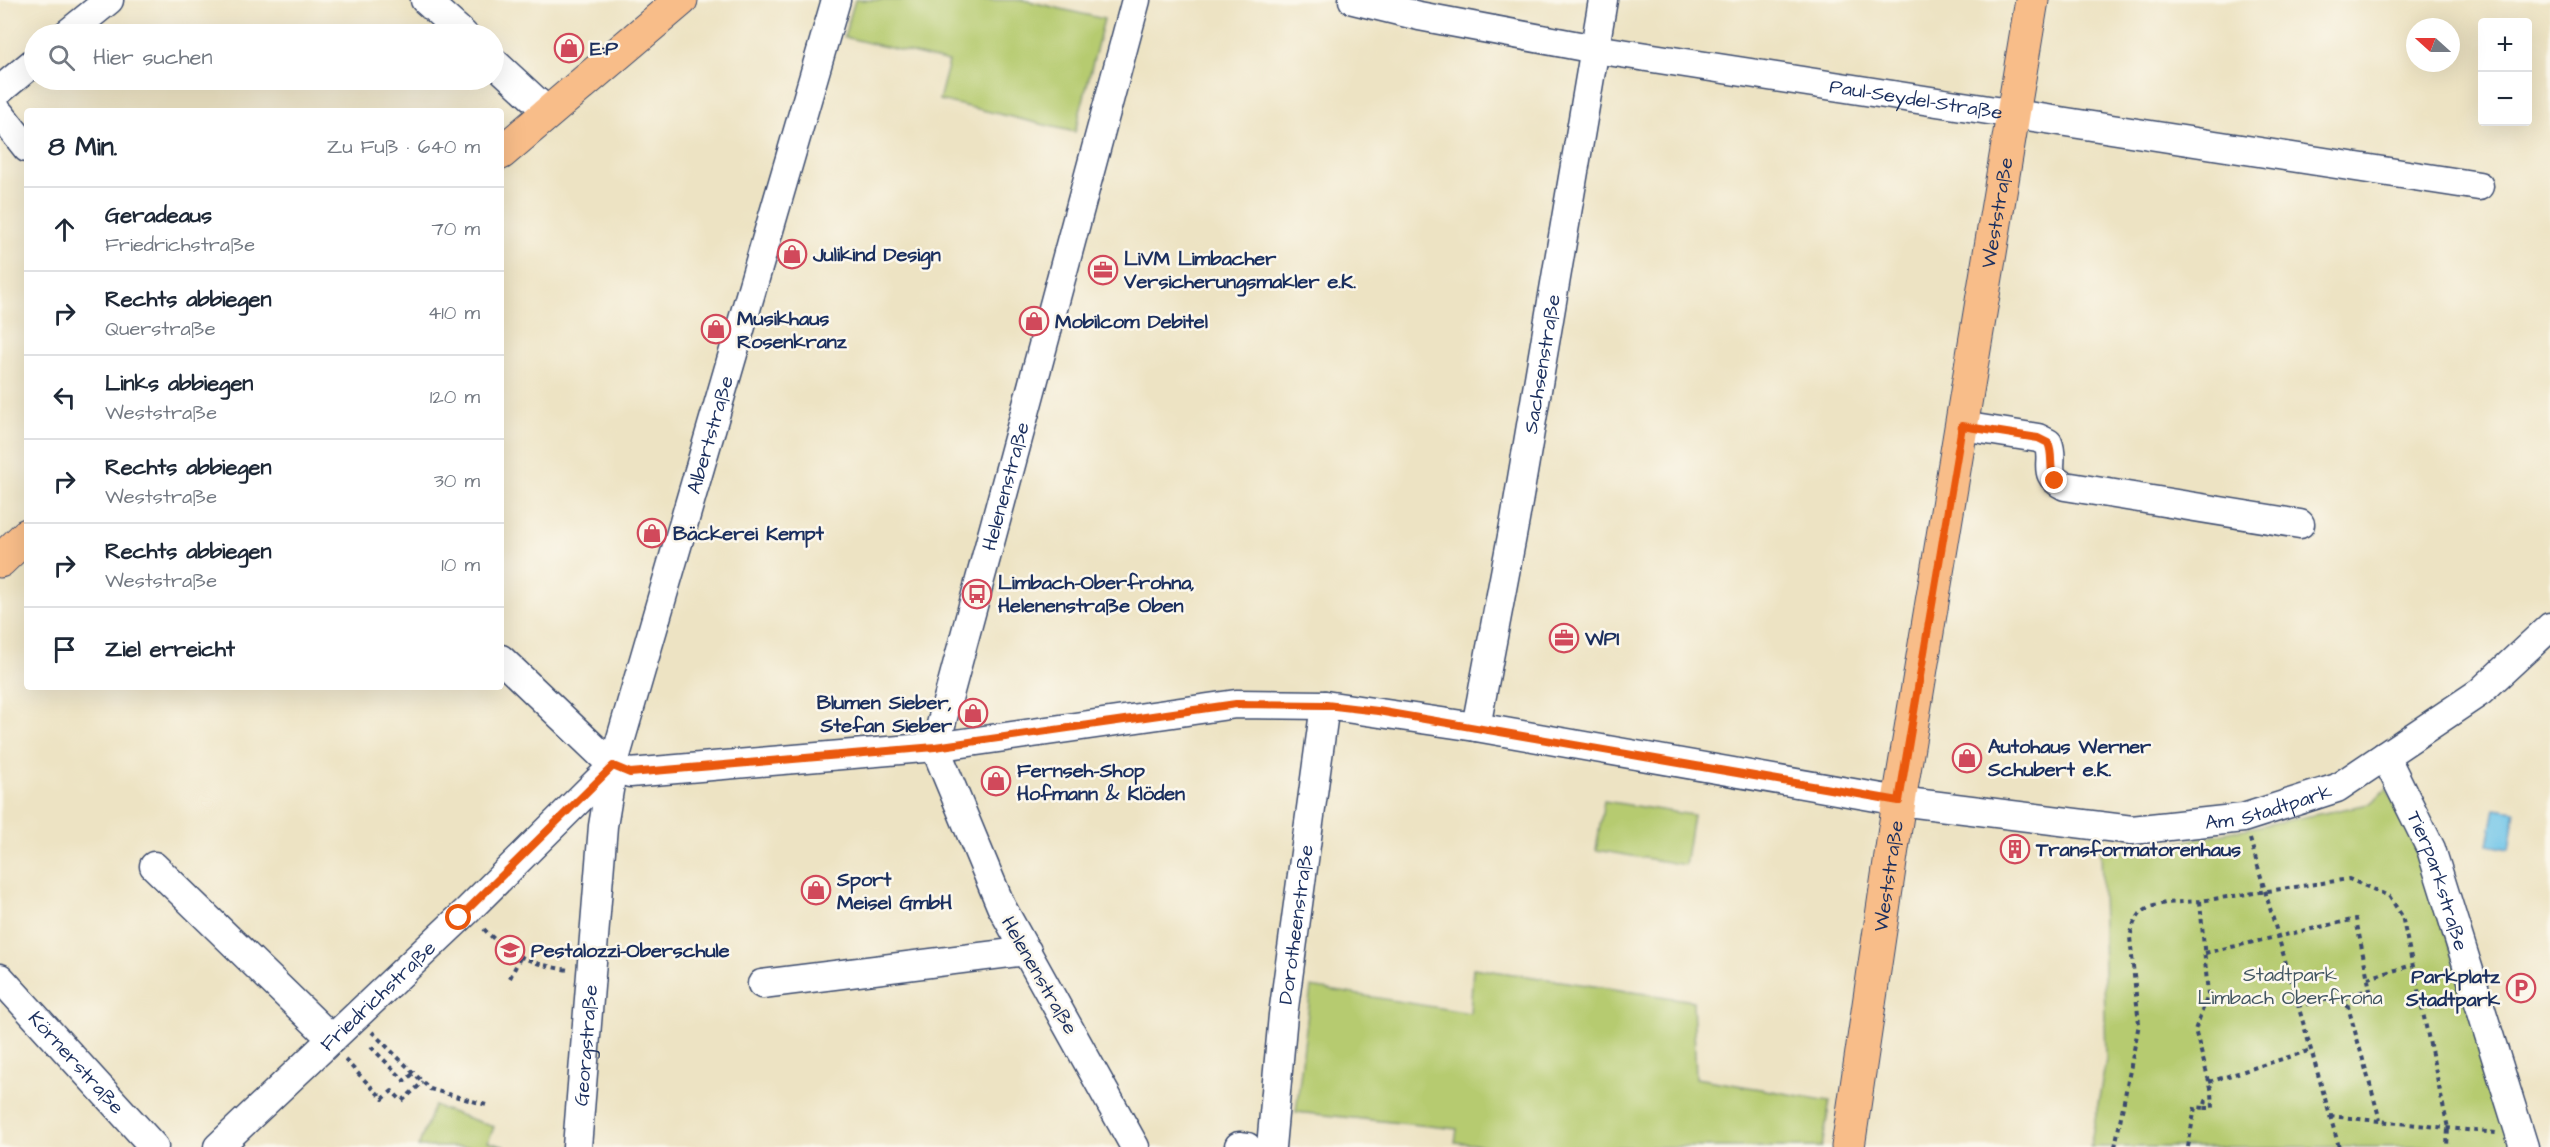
<!DOCTYPE html>
<html lang="de">
<head>
<meta charset="utf-8">
<style>
  :root { --surface:#fff; --page:#f6f6f7; --text:#1f2937; --muted:#747a83; --line:#e0e1e3 }
  body { margin:0; font-family:"Architects Daughter",sans-serif; background:var(--page); color:var(--text) }
  .controls { position:absolute; right:18px; top:18px; display:grid; overflow:hidden; border-radius:6px; box-shadow:0 6px 24px #0002 }
  .controls button { width:54px; height:54px; display:grid; place-items:center; padding:0; border:0; border-bottom:2px solid var(--line); background:var(--surface); color:var(--text); font:30px sans-serif }
  .compass { position:absolute; left:2406px; top:18px; width:54px; height:54px; border-radius:50%; background:var(--surface); box-shadow:0 6px 24px #0002; rotate:291deg }
  .stop { position:absolute; width:18px; height:18px; margin:-14px; border:4px solid #ea580c; border-radius:50%; background:#fff }
  .stop.end { background:#ea580c; border-color:#fff; box-shadow:0 2px 6px #0008 }
  .list { margin:0; padding:0; list-style:none }
  h2 { display:flex; justify-content:space-between; align-items:center; height:78px; margin:0; padding:0 24px; font-size:26px }
  h2 small { font-size:20px; font-weight:400; color:var(--muted) }
  .list li { display:grid; grid-template-columns:39px 1fr auto; gap:18px; align-items:center; box-sizing:border-box; height:84px; padding:0 24px; border-top:2px solid var(--line) }
  .list b { display:block; font-size:22px; white-space:nowrap }
  .list p { margin:0; font-size:20px; white-space:nowrap; color:var(--muted) }
  .list em { font-size:20px; font-style:normal; color:var(--muted) }
  .icon { flex:none; width:33px; height:33px; fill:none; stroke:currentColor; stroke-width:2; stroke-linecap:round; stroke-linejoin:round }
  .map { position:relative; flex:none; width:2550px; height:1147px; overflow:hidden }
  .search { position:absolute; background:var(--surface); box-shadow:0 6px 24px #0002; left:24px; top:24px; width:480px; height:66px; display:flex; align-items:center; gap:15px; box-sizing:border-box; padding:0 21px; border-radius:33px; color:var(--muted); font-size:22px }
  .panel { position:absolute; background:var(--surface); box-shadow:0 6px 24px #0002; left:24px; top:108px; width:480px; height:582px; border-radius:6px }
  .map>svg:first-child { display:block }
  .green { fill:#b6cb6f; stroke:#687d66; stroke-width:1.5 }
  .water { fill:#6ac3e8; stroke:#4279a3; stroke-width:1.5 }
  .lines { fill:none; stroke-linecap:round; stroke-linejoin:round }
  .minor-casing { stroke:#3a4a6d; stroke-width:31 }
  .major-casing { stroke:#3a4a6d; stroke-width:35 }
  .path { stroke:#3a4a6d; stroke-width:4; stroke-dasharray:4.5 4.5; stroke-linecap:butt }
  .minor { stroke:#fff; stroke-width:28 }
  .major { stroke:#f8bd89; stroke-width:33 }
  .route { stroke:#ea580c; stroke-width:8 }
  .labels { text-anchor:middle; stroke-width:5; stroke-linejoin:round; paint-order:stroke }
  .poi-label { font-size:20px; font-weight:bold; fill:#1b2f5e; stroke:#fbf7ec; text-anchor:start }
  .street-label { font-size:20px; fill:#1b2f5e; stroke:#fbf7ec }
  .park-label { font-size:20px; fill:#425662; stroke:#fbf7ec }
</style>
</head>
<body>
<div class="map">
<svg width="2550" height="1147" viewBox="0 0 2550 1147">
  <rect width="100%" height="100%" fill="#fbf7ec"/>
  <filter id="ink" filterUnits="userSpaceOnUse"><feTurbulence type="fractalNoise" baseFrequency=".0167" numOctaves="2"/><feDisplacementMap in="SourceGraphic" scale="12" xChannelSelector="R" yChannelSelector="G"/><feConvolveMatrix kernelMatrix="1 2 1 2 8 2 1 2 1" color-interpolation-filters="sRGB"/></filter>
  <filter id="wash" filterUnits="userSpaceOnUse"><feTurbulence type="fractalNoise" baseFrequency=".008" numOctaves="4" result="noise"/><feDisplacementMap in="SourceGraphic" scale="24" xChannelSelector="R" yChannelSelector="G"/><feGaussianBlur stdDeviation="1.35" result="paint"/><feColorMatrix in="noise" values="0 0 0 0 0 0 0 0 0 0 0 0 0 0 0 0 0 1.4 0 .05"/><feComposite in="paint" operator="in"/></filter>
  <g filter="url(#wash)">
    <rect width="100%" height="100%" fill="#ede3c3"/>
    <path class="green" d="M 855,0 L 1023,0 L 1104,19 L 1075,132 L 939,100 L 949,62 L 844,37 Z
      M 2387,789 L 2420,857 L 2514,1147 L 2090,1147 L 2106,1060 L 2101,847 L 2130,852 L 2369,804 Z
      M 1604,801 L 1693,815 L 1685,865 L 1596,850 Z
      M 1473,968 L 1693,1001 L 1696,1078 L 1830,1101 L 1822,1147 L 1496,1147 L 1455,1142 L 1457,1129 L 1296,1112 L 1311,987 L 1470,1013 Z
      M 434,1106 L 494,1127 L 488,1142 L 506,1147 L 418,1147 Z"/>
    <path class="water" d="M 2495,808 L 2515,811 L 2509,849 L 2488,845 Z"/>
  </g>
  <g filter="url(#ink)">
    <g class="lines">
      <g class="minor-casing">
        <g id="minor">
          <path d="M 425,0 L 463,34"/>
          <path id="s1" d="M 1353,0 L 1419,16 L 1595,49 L 2479,186"/>
          <path d="M 67,34 L 109,0"/>
          <path d="M 494,62 L 549,113"/>
          <path d="M 0,90 L 34,62"/>
          <path d="M 0,114 L 27,148"/>
          <path d="M 1962,426 L 2038,438 L 2048,443 C 2056,462 2040,474 2065,486 L 2300,524"/>
          <path id="s2" d="M 501,659 L 613,766 L 630,773 L 935,747 L 1236,704 L 1325,705 L 1476,727 L 1899,801 L 2132,830 L 2243,818 L 2337,788 L 2480,692 L 2550,627"/>
          <path id="s3" d="M 1476,727 L 1515,520 L 1603,0"/>
          <path id="s4" d="M 2385,756 L 2431,849 L 2524,1147"/>
          <path d="M 154,866 L 332,1039"/>
          <path id="s5" d="M 0,978 L 154,1147"/>
          <path d="M 762,984 L 1027,951"/>
          <path d="M 1239,1146 L 1247,1147"/>
          <path id="s6" d="M 218,1147 L 467,911 L 613,766"/>
          <path id="s7" d="M 577,1147 L 603,826 L 613,766 L 836,0"/>
          <path id="s8" d="M 1135,1147 L 1001,906 L 935,747 L 1136,0"/>
          <path id="s9" d="M 1271,1147 L 1283,1015 L 1325,705"/>
        </g>
      </g>
      <g class="major-casing">
        <g id="major">
          <path d="M 501,153 L 681,0"/>
          <path d="M 0,561 L 27,535"/>
          <path id="s10" d="M 1848,1147 L 1899,801 L 2032,0"/>
        </g>
      </g>
      <path class="path" d="M 2250,839 L 2339,1147
        M 2200,901 L 2208,995 L 2195,1030 L 2212,1092 L 2213,1108 L 2204,1108 L 2206,1101 L 2212,1102
        M 484,929 C 508,955 534,965 569,970
        M 2205,953 L 2356,919 L 2370,990 L 2298,1006
        M 510,978 L 521,956
        M 2368,978 L 2413,965
        M 2345,996 L 2380,1120
        M 372,1032 L 430,1089 L 490,1106
        M 371,1047 L 405,1081 L 414,1073
        M 345,1060 L 383,1099 L 392,1091 L 402,1101 L 423,1082
        M 2209,1082 L 2311,1050
        M 2330,1116 L 2496,1133
        M 2115,1147 L 2139,1024 L 2130,937 L 2134,923 L 2140,914 L 2150,907 L 2165,903 L 2200,901 L 2349,879 L 2389,896 L 2402,916 L 2448,1128 L 2447,1147
        M 2188,1147 L 2195,1107 L 2204,1108"/>
      <use href="#minor" class="minor"/>
      <use href="#major" class="major"/>
    </g>
  </g>
  <g class="lines" filter="url(#ink)">
    <path class="route" d="M 459,918 L 613,766 L 630,773 L 935,747 L 1236,704 L 1326,705 L 1378,711 L 1899,801 L 1962,426 L 2038,438 L 2048,443 C 2054,456 2048,468 2055,481"/>
  </g>
  <defs>
    <g id="shop-ring" transform="scale(1.5)"><circle r="9.5" fill="#fbf7ec" stroke="#d1495b" stroke-width="1.5"/><path d="M-5-2.5h2.3a2.7 3.5 0 0 1 5.4 0H5L5.5 6h-11ZM-1.5-2.5h3a1.5 2.3 0 0 0-3 0Z" fill="#d1495b"/></g>
    <g id="office-ring" transform="scale(1.5)"><circle r="9.5" fill="#fbf7ec" stroke="#d1495b" stroke-width="1.5"/><path d="M-6-3h4V-5.5h4V-3h4V5H-6ZM-1-4.5V-3h2v-1.5ZM-6 0V1H6V0Z" fill="#d1495b"/></g>
    <g id="bus-ring" transform="scale(1.5)"><circle r="9.5" fill="#fbf7ec" stroke="#d1495b" stroke-width="1.5"/><path d="M-5-6H5V4H4V6H2V4H-2V6H-4V4H-5ZM-3.5-4V0h7V-4ZM-3.5 1.2v1.5H-2V1.2ZM2 1.2v1.5H3.5V1.2Z" fill="#d1495b"/></g>
    <g id="building-ring" transform="scale(1.5)"><circle r="9.5" fill="#fbf7ec" stroke="#d1495b" stroke-width="1.5"/><path d="M-4-6H4V6H1V3H-1V6H-4ZM-2.5-4.3h1.7v1.8h-1.7ZM.8-4.3h1.7v1.8H.8ZM-2.5-1h1.7V.8h-1.7ZM.8-1h1.7V.8H.8Z" fill="#d1495b"/></g>
    <g id="school-ring" transform="scale(1.5)"><circle r="9.5" fill="#fbf7ec" stroke="#d1495b" stroke-width="1.5"/><path d="M0-5L7-2L0 1L-7-2ZM-4 1L0 2.5L4 1V4Q0 6-4 4Z" fill="#d1495b"/></g>
    <g id="parking-ring" transform="scale(1.5)"><circle r="9.5" fill="#fbf7ec" stroke="#d1495b" stroke-width="1.5"/><path d="M-3.5-5.5H1a3.5 3.5 0 0 1 0 7H-1V5.5H-3.5ZM-1-3.4V-.6H.8a1.4 1.4 0 0 0 0-2.8Z" fill="#d1495b"/></g>
  </defs>
  <g fill-rule="evenodd">
    <use href="#shop-ring" x="569" y="48"/>
    <use href="#shop-ring" x="792" y="254"/>
    <use href="#office-ring" x="1103" y="270"/>
    <use href="#shop-ring" x="1034" y="321"/>
    <use href="#shop-ring" x="716" y="329"/>
    <use href="#shop-ring" x="652" y="533"/>
    <use href="#bus-ring" x="977" y="594"/>
    <use href="#office-ring" x="1564" y="638"/>
    <use href="#shop-ring" x="973" y="713"/>
    <use href="#shop-ring" x="1967" y="758"/>
    <use href="#shop-ring" x="996" y="781"/>
    <use href="#building-ring" x="2015" y="849"/>
    <use href="#shop-ring" x="816" y="890"/>
    <use href="#school-ring" x="510" y="950"/>
    <use href="#parking-ring" x="2521" y="988"/>
  </g>
  <g class="labels">
    <g class="poi-label">
      <text x="590" y="55">E:P</text>
      <text x="813" y="261">Julikind Design</text>
      <text x="1124" y="265">LiVM Limbacher<tspan x="1124" dy="23">Versicherungsmakler e.K.</tspan></text>
      <text x="737" y="325">Musikhaus<tspan x="737" dy="23">Rosenkranz</tspan></text>
      <text x="1055" y="328">Mobilcom Debitel</text>
      <text x="673" y="540">Bäckerei Kempt</text>
      <text x="998" y="589">Limbach-Oberfrohna,<tspan x="998" dy="23">Helenenstraße Oben</tspan></text>
      <text x="1585" y="645">WPI</text>
      <text x="952" y="709" text-anchor="end">Blumen Sieber,<tspan x="952" dy="23">Stefan Sieber</tspan></text>
      <text x="1988" y="753">Autohaus Werner<tspan x="1988" dy="23">Schubert e.K.</tspan></text>
      <text x="1017" y="777">Fernseh-Shop<tspan x="1017" dy="23">Hofmann &amp; Klöden</tspan></text>
      <text x="2036" y="856">Transformatorenhaus</text>
      <text x="837" y="886">Sport<tspan x="837" dy="23">Meisel GmbH</tspan></text>
      <text x="531" y="957">Pestalozzi-Oberschule</text>
      <text x="2500" y="983" text-anchor="end">Parkplatz<tspan x="2500" dy="23">Stadtpark</tspan></text>
    </g>
    <g class="street-label">
      <text dy="7" stroke="none"><textPath href="#s1" startOffset="572">Paul-Seydel-Straße</textPath></text>
      <text dy="7" stroke="none"><textPath href="#s10" startOffset="946">Weststraße</textPath></text>
      <text dy="7" stroke="none"><textPath href="#s3" startOffset="369">Sachsenstraße</textPath></text>
      <text dy="7" stroke="none"><textPath href="#s7" startOffset="728">Albertstraße</textPath></text>
      <text dy="7" stroke="none"><textPath href="#s8" startOffset="718">Helenenstraße</textPath></text>
      <text dy="7" stroke="none"><textPath href="#s2" startOffset="1828">Am Stadtpark</textPath></text>
      <text dy="7" stroke="none"><textPath href="#s10" startOffset="274">Weststraße</textPath></text>
      <text dy="7" stroke="none"><textPath href="#s4" startOffset="136">Tierparkstraße</textPath></text>
      <text dy="7" stroke="none"><textPath href="#s9" startOffset="224">Dorotheenstraße</textPath></text>
      <text transform="translate(1040 975) rotate(60)" y="7">Helenenstraße</text>
      <text dy="7" stroke="none"><textPath href="#s6" startOffset="220">Friedrichstraße</textPath></text>
      <text dy="7" stroke="none"><textPath href="#s7" startOffset="102">Georgstraße</textPath></text>
      <text dy="7" stroke="none"><textPath href="#s5" startOffset="114">Körnerstraße</textPath></text>
    </g>
    <g class="park-label">
      <text x="2290" y="981">Stadtpark<tspan x="2290" dy="23">Limbach Oberfrona</tspan></text>
    </g>
  </g>
</svg>
<div class="controls">
<button>+</button>
<button>−</button>
</div>
<svg class="compass" viewBox="-18 -18 36 36"><path d="M0-13l5 13h-10z" fill="#e53935"/><path d="M0 13l5-13h-10z" fill="#747a83"/></svg>
<div class="stop" style="left:459px;top:918px"></div>
<div class="stop end" style="left:2055px;top:481px"></div>
<div class="search"><svg class="icon" aria-label="search" viewBox="0 0 24 24"><circle cx="10" cy="10" r="6"/><path d="M15 15l6 6"/></svg>Hier suchen</div>
<section class="panel">
<h2>8 Min.<small>Zu Fuß · 640 m</small></h2>
<ul class="list">
<li><svg class="icon" aria-label="ahead" viewBox="0 0 24 24"><path d="M12 20V5M6 11l6-6 6 6"/></svg><div><b>Geradeaus</b><p>Friedrichstraße</p></div><em>70 m</em></li>
<li><svg class="icon" aria-label="right" viewBox="0 0 24 24"><path d="M7 20v-9h11M14 6l5 5-5 5"/></svg><div><b>Rechts abbiegen</b><p>Querstraße</p></div><em>410 m</em></li>
<li><svg class="icon" aria-label="left" viewBox="0 0 24 24"><path d="M17 20v-9H6M10 6l-5 5 5 5"/></svg><div><b>Links abbiegen</b><p>Weststraße</p></div><em>120 m</em></li>
<li><svg class="icon" aria-label="right" viewBox="0 0 24 24"><path d="M7 20v-9h11M14 6l5 5-5 5"/></svg><div><b>Rechts abbiegen</b><p>Weststraße</p></div><em>30 m</em></li>
<li><svg class="icon" aria-label="right" viewBox="0 0 24 24"><path d="M7 20v-9h11M14 6l5 5-5 5"/></svg><div><b>Rechts abbiegen</b><p>Weststraße</p></div><em>10 m</em></li>
<li><svg class="icon" aria-label="arrive" viewBox="0 0 24 24"><path d="M6 21V4h12l-3 4 3 4H6"/></svg><div><b>Ziel erreicht</b></div></li>
</ul>
</section>
</div>
</body>
</html>
